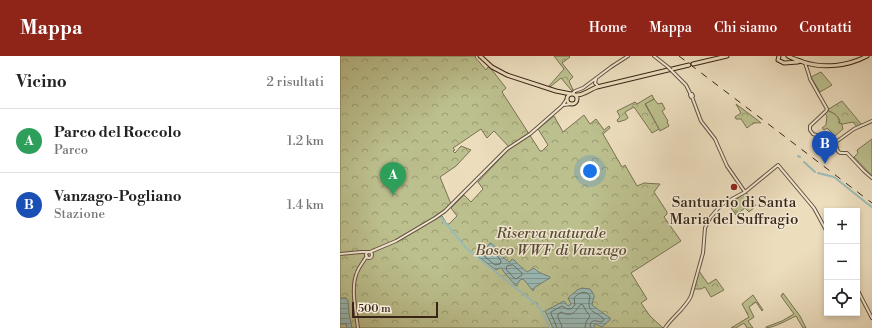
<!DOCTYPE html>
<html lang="it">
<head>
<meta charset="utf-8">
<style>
  :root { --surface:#fff; --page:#f6f6f6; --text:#222; --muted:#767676; --line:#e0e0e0; --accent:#8f2418 }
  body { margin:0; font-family:"Libre Bodoni",serif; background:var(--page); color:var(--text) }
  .controls { position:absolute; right:12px; bottom:12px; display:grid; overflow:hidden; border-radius:0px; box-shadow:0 2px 6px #0003 }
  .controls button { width:36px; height:36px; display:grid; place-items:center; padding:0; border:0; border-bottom:1px solid var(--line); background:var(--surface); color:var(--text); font:20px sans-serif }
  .scale { position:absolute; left:12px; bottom:10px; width:86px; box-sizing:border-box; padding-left:4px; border:2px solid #382518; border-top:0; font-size:11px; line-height:14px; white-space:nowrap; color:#382518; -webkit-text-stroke:3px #f3e9d4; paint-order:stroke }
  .you { position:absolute; left:250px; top:115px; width:14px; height:14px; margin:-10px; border:3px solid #fff; border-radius:50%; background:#1a73e8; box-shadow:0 0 0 6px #1a73e833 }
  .badge { display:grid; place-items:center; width:26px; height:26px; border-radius:50%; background:var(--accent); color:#fff; font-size:13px; font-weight:700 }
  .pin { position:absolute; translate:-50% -33px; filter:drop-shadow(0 1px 2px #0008) }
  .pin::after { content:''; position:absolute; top:21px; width:14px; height:12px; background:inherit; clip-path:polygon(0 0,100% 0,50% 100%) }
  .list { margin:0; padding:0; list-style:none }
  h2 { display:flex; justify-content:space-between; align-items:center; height:52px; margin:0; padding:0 16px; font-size:17px }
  h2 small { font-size:13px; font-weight:400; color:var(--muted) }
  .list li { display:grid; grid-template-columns:26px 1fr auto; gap:12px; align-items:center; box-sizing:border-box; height:64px; padding:0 16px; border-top:1px solid var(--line) }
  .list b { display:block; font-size:15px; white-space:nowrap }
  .list p { margin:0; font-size:13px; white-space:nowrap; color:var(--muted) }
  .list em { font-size:13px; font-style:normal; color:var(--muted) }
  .icon { flex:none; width:22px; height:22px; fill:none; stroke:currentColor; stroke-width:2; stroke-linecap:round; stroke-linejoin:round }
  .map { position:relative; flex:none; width:532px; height:272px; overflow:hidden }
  header { display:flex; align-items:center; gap:24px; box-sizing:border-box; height:56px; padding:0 20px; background:var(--accent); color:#fff }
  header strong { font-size:19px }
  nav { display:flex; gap:22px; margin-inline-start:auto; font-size:14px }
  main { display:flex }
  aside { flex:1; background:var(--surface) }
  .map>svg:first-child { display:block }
  .grass { fill:#bcc08e; stroke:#7a7253 }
  .forest { fill:url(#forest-crowns); stroke:#7a7253; fill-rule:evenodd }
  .cemetery { fill:url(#cemetery-stones); stroke:#7a7253 }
  .water { fill:url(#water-rules); stroke:#737f77 }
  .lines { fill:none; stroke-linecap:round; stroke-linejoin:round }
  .shore { stroke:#697068; stroke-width:1 }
  .canal { stroke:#9abbb7; stroke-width:2 }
  .minor-casing { stroke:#655341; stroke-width:4 }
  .major-casing { stroke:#382518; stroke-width:5 }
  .minor { stroke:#f3e9d4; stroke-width:2 }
  .major { stroke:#ecddbd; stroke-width:3 }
  .rail { stroke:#382518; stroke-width:1; stroke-dasharray:7 7; stroke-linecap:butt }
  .minor-bridge-casing { stroke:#655341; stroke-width:4; stroke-linecap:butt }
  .minor-bridge { stroke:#f3e9d4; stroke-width:2 }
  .poi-dot { fill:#8f2418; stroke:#f3e9d4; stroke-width:1.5 }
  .labels { text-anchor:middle; stroke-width:3; stroke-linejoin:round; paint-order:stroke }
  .poi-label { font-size:15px; fill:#382518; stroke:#f3e9d4 }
  .park-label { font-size:15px; font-style:italic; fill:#594c36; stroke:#f3e9d4 }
</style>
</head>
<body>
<header>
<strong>Mappa</strong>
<nav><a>Home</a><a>Mappa</a><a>Chi siamo</a><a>Contatti</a></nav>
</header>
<main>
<aside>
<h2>Vicino<small>2 risultati</small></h2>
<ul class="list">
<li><span class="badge" style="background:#2e9e5b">A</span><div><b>Parco del Roccolo</b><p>Parco</p></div><em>1.2 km</em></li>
<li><span class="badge" style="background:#1a4fb4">B</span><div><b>Vanzago-Pogliano</b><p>Stazione</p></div><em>1.4 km</em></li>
</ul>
</aside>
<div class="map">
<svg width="532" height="272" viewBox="0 0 532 272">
  <defs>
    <pattern id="forest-crowns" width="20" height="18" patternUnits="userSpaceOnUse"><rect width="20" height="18" fill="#bcc08e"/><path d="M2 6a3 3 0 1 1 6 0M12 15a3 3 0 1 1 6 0" fill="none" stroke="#9a9c73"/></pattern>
    <pattern id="cemetery-stones" width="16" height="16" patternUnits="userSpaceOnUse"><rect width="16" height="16" fill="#bcc08e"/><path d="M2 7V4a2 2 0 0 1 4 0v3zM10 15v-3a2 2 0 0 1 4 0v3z" fill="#9a9c73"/></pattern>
    <pattern id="water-rules" width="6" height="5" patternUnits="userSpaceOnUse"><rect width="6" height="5" fill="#9abbb7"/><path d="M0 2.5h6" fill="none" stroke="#7f9894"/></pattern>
  </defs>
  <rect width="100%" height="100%" fill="#ecddbd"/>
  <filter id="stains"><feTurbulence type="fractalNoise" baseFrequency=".005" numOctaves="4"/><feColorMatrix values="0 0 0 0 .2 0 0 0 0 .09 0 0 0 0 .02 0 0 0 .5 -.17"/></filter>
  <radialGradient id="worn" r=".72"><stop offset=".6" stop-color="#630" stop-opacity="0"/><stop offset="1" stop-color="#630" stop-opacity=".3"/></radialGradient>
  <path class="grass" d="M 481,16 L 492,29 L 480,36 L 471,21 Z
    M 314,43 L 318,48 L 322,47 L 325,53 L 322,55 L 328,65 L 327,66 L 329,70 L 320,75 L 305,47 Z
    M 487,54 C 493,57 500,59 499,67 L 502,68 L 502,69 L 503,73 L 495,80 L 487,72 L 484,74 L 482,72 L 486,69 L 487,60 L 484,57 Z
    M 532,83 L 532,120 L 514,101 L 518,97 L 517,94 Z"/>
  <path class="forest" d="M 0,0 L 136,0 L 135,1 L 146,14 L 148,11 L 152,14 L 166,32 L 162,36 L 200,95 L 202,95 L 208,89 L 198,73 L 214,60 L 223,76 L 244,59 L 250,68 L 256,63 L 264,74 L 269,70 L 270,72 L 263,78 L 282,111 L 285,109 L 297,130 L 304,127 L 320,128 L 314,136 L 327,156 L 327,158 L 324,161 L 341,185 L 291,217 L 307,243 L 301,247 L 310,260 L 323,272 L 0,272 ZM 141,73 L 147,82 L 154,75 L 170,92 L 138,126 L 143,133 L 131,146 L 124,139 L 111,152 L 117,160 L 109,168 L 107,168 L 102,160 L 100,161 L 99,160 L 111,148 L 100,121 L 116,110 L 131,94 L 121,90 L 115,97 L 113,95 L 115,94 L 113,92 Z
    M 214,0 L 229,0 L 230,1 L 222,7 L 233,21 L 229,25 L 233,34 L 232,35 L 221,22 L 210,31 L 209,30 L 224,13 Z
    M 312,39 L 314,43 L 305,48 L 319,73 L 312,77 L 294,51 L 285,56 L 288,62 L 285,64 L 278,66 L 277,64 L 280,61 L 277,55 L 295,46 L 297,48 Z
    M 502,45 L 522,69 L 517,71 L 513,66 L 503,68 L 499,67 L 500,65 C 497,58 493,57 487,54 Z
    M 396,48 L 420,66 L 421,67 C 414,66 412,68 407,72 L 401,63 L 396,63 L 395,61 L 401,57 Z
    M 359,215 L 368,228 L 376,223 L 384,234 L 371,241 L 365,231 L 361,233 L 354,233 Z
    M 443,237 L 460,260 L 466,272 L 463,272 L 456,260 C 447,264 436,271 426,272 L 426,271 L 442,265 L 454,258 L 441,240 Z
    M 413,239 L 423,254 L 422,255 L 416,246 L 409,251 L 414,261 L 408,265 L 413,272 L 407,272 L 404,267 L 396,272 L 391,272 L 409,261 L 402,248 Z"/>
  <path class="cemetery" d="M 406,136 L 416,150 L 409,156 L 405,152 L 396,159 L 389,149 Z"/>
  <path class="water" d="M 150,187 C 157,190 158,197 164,202 C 165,204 167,204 169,206 L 170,206 L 172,203 L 174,204 C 178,209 183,212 187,216 L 194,212 C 198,217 204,218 210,221 L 210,222 L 195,231 L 193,235 L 185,225 L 183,223 L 180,224 L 176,230 L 163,215 L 162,212 L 160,212 L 156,214 L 139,201 Z
    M 242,232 L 250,233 L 254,239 L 254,242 L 253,244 L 252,249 L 270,262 L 270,264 L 262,271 L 255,268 L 254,270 L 255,272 L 213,272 L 205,255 L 224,245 L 228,250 L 231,248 L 228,242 L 237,234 Z
    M 0,242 L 6,242 L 8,245 L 9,257 L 12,272 L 7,272 L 6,268 L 0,268 Z"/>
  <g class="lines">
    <path class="shore" d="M 151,194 L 153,194 L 161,205 L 160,208 L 155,209 L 145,201 L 145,199 Z
      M 173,209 L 182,217 L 182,219 L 176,223 L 174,222 L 166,213 L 167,210 Z
      M 217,272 L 216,269 L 211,258 L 211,256 L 222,250 L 227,253 L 231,253 L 235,249 L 234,242 C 238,238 241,235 247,237 L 250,240 C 246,257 254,254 264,263 L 263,265 L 261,266 C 256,265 253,263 250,268 L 251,272
      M 222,272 C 222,267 217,263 218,258 L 221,256 C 233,262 235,255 241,248 L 243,249 L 246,255 L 250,260 L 246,266 L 245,272"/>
    <path class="canal" d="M 458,100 L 460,101
      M 464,106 L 475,116
      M 478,117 L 494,121 L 524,145
      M 525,146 L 532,151
      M 100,160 L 127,193 L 196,248 L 201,254
      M 201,254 L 210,272"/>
    <g class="minor-casing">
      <path id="minor" d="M 314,0 L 328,11
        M 465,7 L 469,19
        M 331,14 L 346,29 L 351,39
        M 469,19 L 470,23 L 487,53 L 486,55 L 470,70 L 470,74 L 473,78 L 496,86
        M 256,23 L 255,27 L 258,30
        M 232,38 L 235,35 L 243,32 L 271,11 L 288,0
        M 352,38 L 353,40 L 351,41 L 350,39 Z
        M 352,41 L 361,65 L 375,83 L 387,110 L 405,136
        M 223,49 L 232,48
        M 496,86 C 496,90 497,97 501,97 C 503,97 505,97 507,97 L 524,115 L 532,122
        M 496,86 L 514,73 L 532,65
        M 30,196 L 56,185 L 95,162 L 105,155 L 167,93 L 190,78 L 222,50 L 227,43
        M26 199a3 3 0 1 1 6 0a3 3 0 1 1-6 0Z
        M 0,198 L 21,196 L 29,196
        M 517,233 L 532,262
        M 18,272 C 16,256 11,234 16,219 C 18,212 23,206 27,200
        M 325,272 C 332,261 345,253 351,240 L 363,197 L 365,172 L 370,162 L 381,149 L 405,136 L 438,109 L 474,152 L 487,176"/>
    </g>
    <g class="major-casing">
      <path id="major" d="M 140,0 L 152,11 L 167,19 L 216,35 L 231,38
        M 439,0 L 438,4 L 444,7 L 458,6
        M 448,0 C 453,3 458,4 463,6 C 484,13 508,10 527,0
        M 353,8 L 387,0
        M227 43a5 5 0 1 1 10 0a5 5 0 1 1-10 0Z
        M 236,39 C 242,40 251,33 257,31 L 349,9"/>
    </g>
    <use href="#minor" class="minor"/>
    <use href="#major" class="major"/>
    <path class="rail" d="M 339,0 L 532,147"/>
    <g class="minor-bridge-casing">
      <path id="minor-bridge" d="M 328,11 L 331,14"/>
    </g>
    <use href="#minor-bridge" class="minor-bridge"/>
  </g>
  <circle class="poi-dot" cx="394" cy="131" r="4"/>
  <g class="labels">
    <g class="poi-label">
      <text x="394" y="151">Santuario di Santa<tspan x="394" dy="17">Maria del Suffragio</tspan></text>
    </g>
    <g class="park-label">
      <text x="211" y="182">Riserva naturale<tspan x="211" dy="17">Bosco WWF di Vanzago</tspan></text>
    </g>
  </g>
  <rect width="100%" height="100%" filter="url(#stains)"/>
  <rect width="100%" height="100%" fill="url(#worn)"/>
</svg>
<div class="controls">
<button>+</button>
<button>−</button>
<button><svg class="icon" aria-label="locate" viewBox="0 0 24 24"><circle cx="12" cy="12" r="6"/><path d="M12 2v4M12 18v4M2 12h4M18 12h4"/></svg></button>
</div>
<div class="scale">500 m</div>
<div class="you"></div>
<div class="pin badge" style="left:53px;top:139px;background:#2e9e5b">A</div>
<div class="pin badge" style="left:485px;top:108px;background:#1a4fb4">B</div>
</div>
</main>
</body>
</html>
